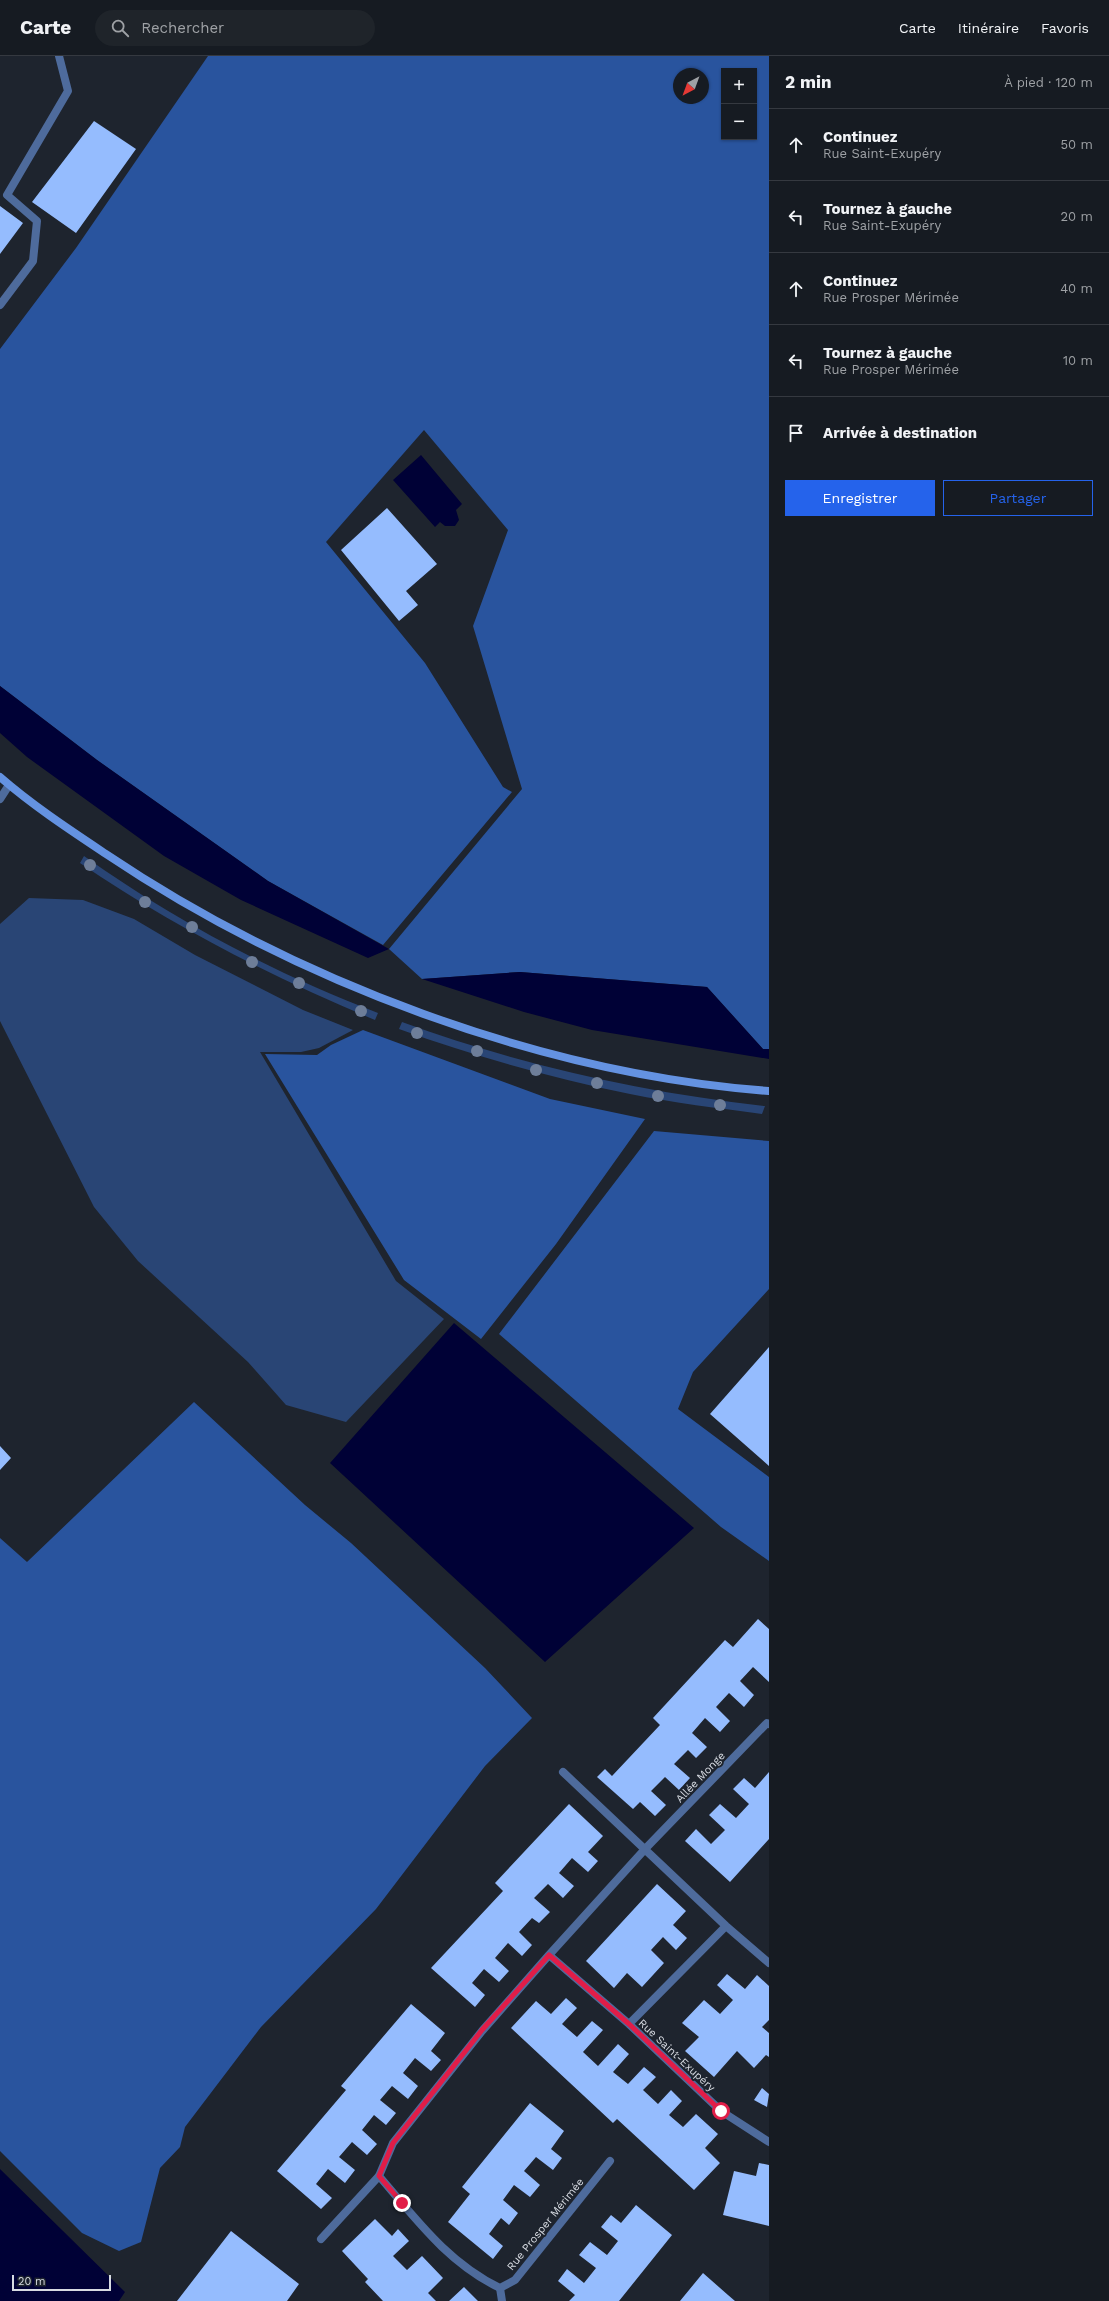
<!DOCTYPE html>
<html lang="fr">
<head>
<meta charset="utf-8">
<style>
  :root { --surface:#161b22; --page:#1f242a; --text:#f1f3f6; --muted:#9ea1a5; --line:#353940; --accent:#2563eb }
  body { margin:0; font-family:"Work Sans",sans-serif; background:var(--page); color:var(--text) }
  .controls { position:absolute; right:12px; top:12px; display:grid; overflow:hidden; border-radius:0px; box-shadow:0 1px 3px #0004 }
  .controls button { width:36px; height:36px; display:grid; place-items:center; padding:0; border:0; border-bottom:1px solid var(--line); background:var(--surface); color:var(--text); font:20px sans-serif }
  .compass { position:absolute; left:673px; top:12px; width:36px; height:36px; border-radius:50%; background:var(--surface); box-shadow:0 1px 3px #0004; rotate:221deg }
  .scale { position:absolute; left:12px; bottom:10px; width:99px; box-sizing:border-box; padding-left:4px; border:2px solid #d7dbe2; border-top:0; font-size:11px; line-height:14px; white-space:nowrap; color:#d7dbe2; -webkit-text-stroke:3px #1e242e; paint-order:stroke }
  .stop { position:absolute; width:12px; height:12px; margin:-9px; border:3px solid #e11d48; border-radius:50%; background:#fff }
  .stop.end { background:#e11d48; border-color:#fff; box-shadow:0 1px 4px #0008 }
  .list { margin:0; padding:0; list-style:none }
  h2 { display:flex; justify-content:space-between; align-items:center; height:52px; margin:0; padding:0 16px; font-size:17px }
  h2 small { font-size:13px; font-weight:400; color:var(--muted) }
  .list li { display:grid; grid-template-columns:26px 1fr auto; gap:12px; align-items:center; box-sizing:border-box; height:72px; padding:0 16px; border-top:1px solid var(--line) }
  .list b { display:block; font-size:15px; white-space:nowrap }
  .list p { margin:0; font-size:13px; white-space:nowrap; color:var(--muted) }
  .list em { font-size:13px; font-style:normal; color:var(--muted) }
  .actions { display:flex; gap:8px; padding:12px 16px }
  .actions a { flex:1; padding:9px 0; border:1px solid var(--accent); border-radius:0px; text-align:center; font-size:14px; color:var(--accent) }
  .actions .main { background:var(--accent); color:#fff }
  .icon { flex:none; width:22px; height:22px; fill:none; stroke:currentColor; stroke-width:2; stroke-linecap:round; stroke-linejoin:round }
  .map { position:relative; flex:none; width:769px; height:2245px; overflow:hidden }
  header { display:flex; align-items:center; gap:24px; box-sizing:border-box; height:56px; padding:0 20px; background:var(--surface); border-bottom:1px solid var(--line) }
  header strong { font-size:19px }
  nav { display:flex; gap:22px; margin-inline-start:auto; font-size:14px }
  .search { width:280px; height:36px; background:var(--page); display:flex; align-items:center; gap:10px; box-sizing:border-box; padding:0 14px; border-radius:22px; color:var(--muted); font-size:15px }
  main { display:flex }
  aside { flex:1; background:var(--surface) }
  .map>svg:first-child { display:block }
  .green { fill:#294575 }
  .forest { fill:#29549e; fill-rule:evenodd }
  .water { fill:#000136 }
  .building { fill:#95bcfe }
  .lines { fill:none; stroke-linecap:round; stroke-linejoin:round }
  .lane { stroke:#4e6b9c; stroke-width:8 }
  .street { stroke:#4e6b9c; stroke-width:8 }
  .secondary { stroke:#6492e1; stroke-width:8 }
  .tree { fill:#6e7e99 }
  .route { stroke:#e11d48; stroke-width:5 }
  .labels { text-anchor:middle; stroke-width:4; stroke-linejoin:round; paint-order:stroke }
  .street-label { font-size:11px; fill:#d7dbe2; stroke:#1e242e }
</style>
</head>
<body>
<header>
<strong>Carte</strong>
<div class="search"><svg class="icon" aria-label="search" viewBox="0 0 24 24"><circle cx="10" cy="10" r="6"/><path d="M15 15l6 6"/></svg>Rechercher</div>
<nav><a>Carte</a><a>Itinéraire</a><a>Favoris</a></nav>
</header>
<main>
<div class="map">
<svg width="769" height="2245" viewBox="0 0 769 2245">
  <rect width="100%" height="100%" fill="#1e242e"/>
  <path class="green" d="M 84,800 C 174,864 275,918 378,957 L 375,964 C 271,921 173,870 80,807 Z
    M 29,842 L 83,844 L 134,863 L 195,899 L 303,954 L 353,974 L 319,992 L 301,996 L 260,996 L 396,1225 L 444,1263 L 346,1366 L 286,1349 L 248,1306 L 138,1205 L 94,1151 L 0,965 L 0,868 Z
    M 402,966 C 520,1009 641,1036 765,1050 L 762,1058 C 718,1052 674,1047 630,1038 C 551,1022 474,1000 399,973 Z"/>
  <path class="forest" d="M 208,0 L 769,0 L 769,993 L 763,993 L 707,931 L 520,916 L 422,923 L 389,893 L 522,733 L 473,570 L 508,474 L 424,374 L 326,486 L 425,607 L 503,731 L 512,736 L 383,889 L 268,825 L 97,704 L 0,630 L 0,293 L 76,192 ZM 724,15 L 754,15 L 754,81 L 724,81 ZM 679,18 L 703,18 L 703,42 L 679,42 Z
    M 363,974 L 550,1043 L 645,1063 L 556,1188 L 481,1283 L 404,1224 L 265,998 L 317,999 L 331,989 Z
    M 654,1075 L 769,1085 L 769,1233 L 693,1316 L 678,1353 L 769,1421 L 769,1505 L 721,1471 L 499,1278 Z
    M 194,1346 L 305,1449 L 351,1487 L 485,1612 L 532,1662 L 485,1710 L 376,1853 L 261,1971 L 185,2071 L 180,2091 L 160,2112 L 141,2186 L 119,2195 L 82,2177 L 0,2095 L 0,1482 L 27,1506 Z"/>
  <path class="water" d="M 421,399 L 462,448 L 456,454 L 459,464 L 455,470 L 445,470 L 440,466 L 435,471 L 393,424 Z
    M 0,630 L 97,704 L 268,825 L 389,893 L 368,902 L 241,844 L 164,800 L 27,701 L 0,677 Z
    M 520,916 L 707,931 L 763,993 L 769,993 L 769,1003 L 592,974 L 524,956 L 422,923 Z
    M 454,1267 L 694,1472 L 545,1606 L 330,1407 Z
    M 0,2113 L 125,2236 L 119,2245 L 0,2245 Z"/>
  <path class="building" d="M 94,65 L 136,93 L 76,177 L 32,146 Z
    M 0,150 L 23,167 L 0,198 Z
    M 387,452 L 437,508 L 406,535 L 418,549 L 399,565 L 341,494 Z
    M 769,1291 L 769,1410 L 710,1358 Z
    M 0,1390 L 11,1402 L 0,1414 Z
    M 758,1563 L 769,1573 L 769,1626 L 753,1611 L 740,1625 L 754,1639 L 744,1651 L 729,1637 L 716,1651 L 730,1665 L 720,1676 L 705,1662 L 692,1677 L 707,1691 L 696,1702 L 688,1694 L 674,1708 L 690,1722 L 679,1734 L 665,1721 L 651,1735 L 666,1749 L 655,1760 L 640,1746 L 633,1753 L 597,1721 L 605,1713 L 612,1720 L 660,1669 L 653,1662 L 725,1584 L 733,1591 Z
    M 769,1716 L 769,1783 L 730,1826 L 685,1785 L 696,1773 L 711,1788 L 725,1774 L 709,1759 L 720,1748 L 736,1762 L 749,1748 L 733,1733 L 744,1722 L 755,1732 Z
    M 569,1748 L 603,1780 L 588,1796 L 598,1805 L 588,1816 L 572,1802 L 559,1817 L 574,1830 L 563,1842 L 548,1828 L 534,1842 L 550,1856 L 539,1867 L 532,1862 L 519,1876 L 532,1889 L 522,1900 L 508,1887 L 495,1902 L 509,1915 L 499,1926 L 484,1913 L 472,1927 L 485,1939 L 475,1951 L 431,1912 L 503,1835 L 495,1827 Z
    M 657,1828 L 686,1855 L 673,1869 L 687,1882 L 676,1894 L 663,1881 L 651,1894 L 664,1907 L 642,1931 L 627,1917 L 614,1932 L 586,1905 Z
    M 727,1918 L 745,1933 L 757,1919 L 769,1930 L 769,1964 L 762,1971 L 769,1977 L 769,2001 L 766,1999 L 754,2012 L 737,1995 L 714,2021 L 685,1995 L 699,1981 L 682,1967 L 704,1944 L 720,1958 L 733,1944 L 717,1929 Z
    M 566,1942 L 577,1952 L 562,1968 L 577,1981 L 592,1965 L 603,1974 L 583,1996 L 598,2010 L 618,1988 L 629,1998 L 613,2016 L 628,2028 L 644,2011 L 656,2021 L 643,2034 L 658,2048 L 671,2034 L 682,2045 L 669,2059 L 683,2071 L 696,2058 L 718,2078 L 705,2092 L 720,2107 L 694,2134 L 617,2063 L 613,2067 L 511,1972 L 536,1945 L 551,1958 Z
    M 411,1948 L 445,1977 L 431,1995 L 441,2004 L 431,2015 L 415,2002 L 403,2017 L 418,2030 L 408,2043 L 392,2030 L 380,2044 L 396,2057 L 386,2069 L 374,2059 L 362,2074 L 377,2088 L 367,2099 L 352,2086 L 339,2101 L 355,2114 L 345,2127 L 328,2113 L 316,2128 L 332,2142 L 321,2153 L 277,2115 L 346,2034 L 341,2030 Z
    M 762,2032 L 769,2038 L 767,2051 L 754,2044 Z
    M 530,2047 L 564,2075 L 551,2093 L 562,2102 L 553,2114 L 536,2101 L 524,2115 L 540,2129 L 530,2141 L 514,2129 L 503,2144 L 518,2157 L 509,2169 L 501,2162 L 489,2178 L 503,2190 L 493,2203 L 448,2166 L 470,2138 L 462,2131 Z
    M 759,2107 L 769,2109 L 769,2170 L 723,2159 L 734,2115 L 756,2120 Z
    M 636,2149 L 672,2179 L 619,2245 L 569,2245 L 575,2239 L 558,2225 L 567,2213 L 584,2227 L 596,2212 L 579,2199 L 590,2186 L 607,2199 L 618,2185 L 601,2171 L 611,2159 L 621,2167 Z
    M 375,2163 L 392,2180 L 398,2173 L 409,2185 L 393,2200 L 407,2214 L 422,2200 L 443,2222 L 428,2237 L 436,2245 L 383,2245 L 365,2226 L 368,2223 L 342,2195 Z
    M 231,2175 L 299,2228 L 287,2245 L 177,2245 Z
    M 703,2217 L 728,2239 L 735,2245 L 680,2245 Z
    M 464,2231 L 478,2245 L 449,2245 Z"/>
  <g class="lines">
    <path class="lane" d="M 0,249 L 33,205 L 37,165 L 7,139 L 68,35 L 59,0
      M 321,2183 L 379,2120
      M 500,2232 L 502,2245"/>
    <path class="street" d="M 0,743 L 9,729
      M 769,1668 L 767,1667 L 646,1792 L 549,1899 L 629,1968 L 721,2055 L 769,2086
      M 563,1716 L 726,1870 L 769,1907
      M 549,1899 L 482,1975 L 393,2087 L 379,2120 C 416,2163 448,2207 500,2232 L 515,2224 L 610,2105
      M 629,1968 L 726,1870"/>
    <path class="secondary" d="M 0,721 C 32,749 70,774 106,798 C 295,925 541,1018 769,1035"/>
  </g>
  <g class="tree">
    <circle cx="90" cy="809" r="6"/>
    <circle cx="145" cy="846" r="6"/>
    <circle cx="192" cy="871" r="6"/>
    <circle cx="252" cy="906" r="6"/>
    <circle cx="299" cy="927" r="6"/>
    <circle cx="361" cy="955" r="6"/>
    <circle cx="417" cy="977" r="6"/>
    <circle cx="477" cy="995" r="6"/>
    <circle cx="536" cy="1014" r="6"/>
    <circle cx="597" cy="1027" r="6"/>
    <circle cx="658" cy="1040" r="6"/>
    <circle cx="720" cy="1049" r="6"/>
  </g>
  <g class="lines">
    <path class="route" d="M 402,2147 L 379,2120 L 393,2087 L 482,1974 L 549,1899 L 629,1968 L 721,2055"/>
  </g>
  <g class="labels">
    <g class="street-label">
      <text transform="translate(700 1721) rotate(-46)" y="4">Allée Monge</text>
      <text transform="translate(677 1999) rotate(43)" y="4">Rue Saint-Exupéry</text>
      <text transform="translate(545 2168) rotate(-51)" y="4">Rue Prosper Mérimée</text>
    </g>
  </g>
</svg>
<div class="controls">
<button>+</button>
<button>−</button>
</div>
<svg class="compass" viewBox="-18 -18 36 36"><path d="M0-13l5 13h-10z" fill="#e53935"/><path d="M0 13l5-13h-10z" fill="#9ea1a5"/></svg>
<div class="scale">20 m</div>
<div class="stop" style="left:721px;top:2055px"></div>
<div class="stop end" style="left:402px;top:2147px"></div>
</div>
<aside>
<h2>2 min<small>À pied · 120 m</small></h2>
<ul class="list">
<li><svg class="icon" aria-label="ahead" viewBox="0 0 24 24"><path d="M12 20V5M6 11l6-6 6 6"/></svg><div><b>Continuez</b><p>Rue Saint-Exupéry</p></div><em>50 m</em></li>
<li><svg class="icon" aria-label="left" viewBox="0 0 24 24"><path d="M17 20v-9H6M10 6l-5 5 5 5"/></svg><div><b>Tournez à gauche</b><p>Rue Saint-Exupéry</p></div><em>20 m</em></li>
<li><svg class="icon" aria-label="ahead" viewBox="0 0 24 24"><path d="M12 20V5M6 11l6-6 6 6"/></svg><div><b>Continuez</b><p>Rue Prosper Mérimée</p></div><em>40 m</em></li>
<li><svg class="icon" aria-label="left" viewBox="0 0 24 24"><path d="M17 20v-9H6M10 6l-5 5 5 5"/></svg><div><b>Tournez à gauche</b><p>Rue Prosper Mérimée</p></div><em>10 m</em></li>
<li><svg class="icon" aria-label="arrive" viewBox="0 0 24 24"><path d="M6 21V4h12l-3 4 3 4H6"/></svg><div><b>Arrivée à destination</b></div></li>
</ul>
<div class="actions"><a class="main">Enregistrer</a><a>Partager</a></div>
</aside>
</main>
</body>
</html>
